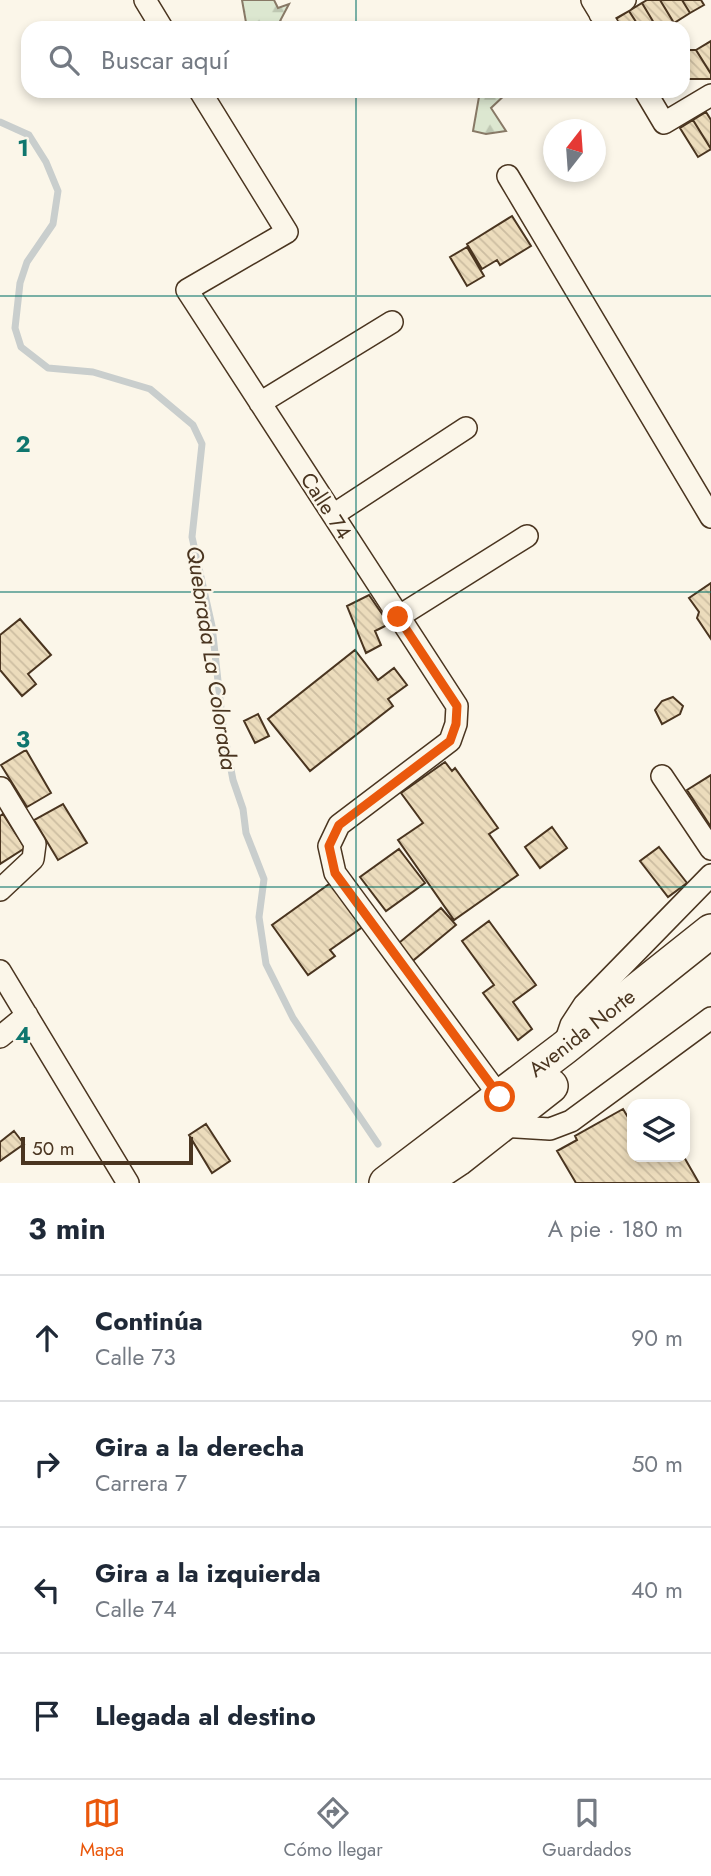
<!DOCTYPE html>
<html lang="es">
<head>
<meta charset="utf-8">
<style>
  :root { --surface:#fff; --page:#f6f6f7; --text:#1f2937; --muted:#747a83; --line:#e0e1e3; --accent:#ea580c }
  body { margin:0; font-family:Jost,sans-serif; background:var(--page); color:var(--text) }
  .controls { position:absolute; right:21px; bottom:21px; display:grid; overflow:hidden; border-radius:14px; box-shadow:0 4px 10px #0003 }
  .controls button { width:63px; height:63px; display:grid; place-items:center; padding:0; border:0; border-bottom:2px solid var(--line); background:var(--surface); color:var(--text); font:35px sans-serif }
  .compass { position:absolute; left:543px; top:119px; width:63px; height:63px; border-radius:50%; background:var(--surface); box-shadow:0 4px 10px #0003; rotate:17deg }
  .scale { position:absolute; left:21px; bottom:18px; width:172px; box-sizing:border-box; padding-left:7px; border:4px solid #4a3520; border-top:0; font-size:19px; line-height:24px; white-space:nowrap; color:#4a3520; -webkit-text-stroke:5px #fbf6e9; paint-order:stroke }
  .stop { position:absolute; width:21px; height:21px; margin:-16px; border:5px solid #ea580c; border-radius:50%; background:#fff }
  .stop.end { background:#ea580c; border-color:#fff; box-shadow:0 2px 7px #0008 }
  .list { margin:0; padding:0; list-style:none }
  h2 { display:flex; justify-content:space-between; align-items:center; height:91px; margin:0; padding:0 28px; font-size:30px }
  h2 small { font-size:23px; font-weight:400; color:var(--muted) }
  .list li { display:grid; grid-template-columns:46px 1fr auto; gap:21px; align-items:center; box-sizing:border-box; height:126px; padding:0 28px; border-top:2px solid var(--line) }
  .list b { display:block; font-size:26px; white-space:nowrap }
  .list p { margin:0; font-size:23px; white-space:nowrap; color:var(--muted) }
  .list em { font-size:23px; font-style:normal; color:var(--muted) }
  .icon { flex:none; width:38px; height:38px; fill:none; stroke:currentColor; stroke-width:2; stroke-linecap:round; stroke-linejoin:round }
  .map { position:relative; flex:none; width:711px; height:1183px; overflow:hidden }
  .search { position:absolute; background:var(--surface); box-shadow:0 4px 10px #0003; left:21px; right:21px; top:21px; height:77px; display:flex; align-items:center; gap:18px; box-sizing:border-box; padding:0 24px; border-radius:21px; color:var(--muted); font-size:26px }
  .sheet { height:595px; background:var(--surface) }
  nav { display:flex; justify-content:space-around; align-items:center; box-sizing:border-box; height:98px; border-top:2px solid var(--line); background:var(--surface); font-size:19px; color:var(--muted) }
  nav a { display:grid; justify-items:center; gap:4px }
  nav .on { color:var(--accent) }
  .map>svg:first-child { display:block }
  .forest { fill:url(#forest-firs); stroke:#887966; stroke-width:2 }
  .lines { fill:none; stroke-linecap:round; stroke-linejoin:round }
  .stream { stroke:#c9cecd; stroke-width:7 }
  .building { fill:url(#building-back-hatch); stroke:#4a3520; stroke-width:2 }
  .minor-casing { stroke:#4a3520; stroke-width:24 }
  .primary-casing { stroke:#4a3520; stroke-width:36 }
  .minor { stroke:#fbf6e9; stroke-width:21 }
  .primary { stroke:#fbf6e9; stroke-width:33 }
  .route { stroke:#ea580c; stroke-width:9 }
  .grid { fill:none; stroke:#0f766e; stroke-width:2; stroke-opacity:0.55 }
  .labels { text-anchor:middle; stroke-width:5; stroke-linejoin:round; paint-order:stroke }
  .street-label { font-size:21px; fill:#4a3520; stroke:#fbf6e9 }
  .water-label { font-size:23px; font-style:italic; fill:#4a3520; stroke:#fbf6e9 }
  .grid-label { font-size:23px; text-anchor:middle; font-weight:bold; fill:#0f766e; stroke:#fbf6e9; stroke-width:5; stroke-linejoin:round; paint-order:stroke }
</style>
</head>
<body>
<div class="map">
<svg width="711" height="1183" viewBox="0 0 711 1183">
  <defs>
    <pattern id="forest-firs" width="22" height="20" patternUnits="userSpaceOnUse" patternTransform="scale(1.75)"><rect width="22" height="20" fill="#dce7d0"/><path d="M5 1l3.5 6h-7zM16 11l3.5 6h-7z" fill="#bec7b2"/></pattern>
    <pattern id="building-back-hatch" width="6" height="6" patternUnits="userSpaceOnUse" patternTransform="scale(1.75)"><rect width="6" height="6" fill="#ecdcbc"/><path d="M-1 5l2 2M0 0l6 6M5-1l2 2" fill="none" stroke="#ccbda1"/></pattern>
  </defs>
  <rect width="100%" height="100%" fill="#fbf6e9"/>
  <path class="forest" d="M 242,0 L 274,0 L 278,8 L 289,4 L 280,21 L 293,28 L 247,28 Z
    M 480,91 L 509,91 L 491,108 L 506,131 L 486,134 L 473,131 Z"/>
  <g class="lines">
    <path class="stream" d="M 0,122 L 29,135 L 46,162 L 58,191 L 53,224 L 27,262 L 20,283 L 15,328 L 21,347 L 48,368 L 93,372 L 150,389 L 193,425 L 202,444 L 192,537 L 212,626 L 223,727 L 233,780 L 243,809 L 246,833 L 264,879 L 259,917 L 266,964 L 293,1018 L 378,1144"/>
  </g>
  <path class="building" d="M 647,0 L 660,0 L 674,23 L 666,28 L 657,28 L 642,3 Z
    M 660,0 L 682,0 L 690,13 L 674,23 Z
    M 682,0 L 701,0 L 704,5 L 690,13 Z
    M 642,3 L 657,28 L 640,28 L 629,11 Z
    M 629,11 L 640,28 L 622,28 L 616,19 Z
    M 711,41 L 711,74 L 696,50 Z
    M 683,50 L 696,50 L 711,74 L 711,79 L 684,79 Z
    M 706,112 L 711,120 L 711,149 L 693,120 Z
    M 693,120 L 711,149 L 698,157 L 680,128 Z
    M 512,216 L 531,246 L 500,265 L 497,260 L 482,269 L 467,244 Z
    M 467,247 L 484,276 L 467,286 L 450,257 Z
    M 711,583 L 711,639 L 697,618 L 699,612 L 689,598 Z
    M 369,595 L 389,624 L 375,631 L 381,645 L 366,653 L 347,606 Z
    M 20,619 L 51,655 L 28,674 L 36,684 L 22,696 L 0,670 L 0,635 Z
    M 355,650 L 378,680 L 394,668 L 407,685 L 388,699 L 393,706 L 310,771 L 268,719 Z
    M 673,697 L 683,706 L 680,714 L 662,724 L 655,710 L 662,701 Z
    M 258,714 L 269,736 L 255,743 L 244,721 Z
    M 26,750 L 51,793 L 27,807 L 1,765 Z
    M 445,762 L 452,771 L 455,768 L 498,828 L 489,834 L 518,875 L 454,920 L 398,840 L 423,823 L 401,793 Z
    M 711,775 L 711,827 L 687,790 Z
    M 63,804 L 87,843 L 58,860 L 34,820 Z
    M 3,814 L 25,848 L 0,864 L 0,816 Z
    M 552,827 L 567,848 L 540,868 L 525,847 Z
    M 659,847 L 687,883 L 668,897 L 640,861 Z
    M 399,849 L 425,883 L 386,911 L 360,877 Z
    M 332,882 L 364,926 L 330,950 L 335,956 L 308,975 L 272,925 Z
    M 441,908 L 456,925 L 409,964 L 394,947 Z
    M 489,921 L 536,985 L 513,1002 L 532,1029 L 518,1040 L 483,993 L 494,985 L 462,941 Z
    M 623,1109 L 632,1124 L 632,1157 L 684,1157 L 699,1183 L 576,1183 L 557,1151 L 577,1140 L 575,1136 Z
    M 206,1124 L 230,1161 L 212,1173 L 189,1135 Z
    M 14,1131 L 24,1144 L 0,1161 L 0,1142 Z"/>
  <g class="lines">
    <g class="minor-casing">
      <path id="minor" d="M 145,0 L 162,28
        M 592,0 L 609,28
        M 600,14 L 625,0
        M 200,91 L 287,232 L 187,290 L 457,706 L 456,724 L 450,741 L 339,825 L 329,846 L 335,873 L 500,1097
        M 645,91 L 664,123 L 711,95
        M 508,176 L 711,517
        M 260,403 L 392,322
        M 333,515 L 466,428
        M 398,617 L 527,536
        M 662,776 L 711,849
        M 0,890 L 33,859 L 35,844 L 1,788
        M 0,971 L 128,1183
        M 0,1037 L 27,1015
        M 566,1040 L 571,1025 L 584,1005 L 711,875
        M 501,1126 L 550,1129 L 571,1121 L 711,1018"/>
    </g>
    <g class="primary-casing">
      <path id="primary" d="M 386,1183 L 564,1048 L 711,931
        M 422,1183 L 458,1159 L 551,1086"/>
    </g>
    <use href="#minor" class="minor"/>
    <use href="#primary" class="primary"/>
  </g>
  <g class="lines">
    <path class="route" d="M 398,617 L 457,706 L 456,724 L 450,741 L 339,825 L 329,846 L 335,873 L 500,1097"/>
  </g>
  <path class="grid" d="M 356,0 L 356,28M 356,91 L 356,1183M 0,296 L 711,296M 0,592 L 711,592M 0,887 L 711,887"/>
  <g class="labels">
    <g class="street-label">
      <text transform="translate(326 506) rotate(57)" y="7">Calle 74</text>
      <text transform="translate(582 1033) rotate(-38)" y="7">Avenida Norte</text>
    </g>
    <g class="water-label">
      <text transform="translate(212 658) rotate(81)" y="8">Quebrada La Colorada</text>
    </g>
  </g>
  <g class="grid-label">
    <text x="23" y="156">1</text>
    <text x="23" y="452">2</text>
    <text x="23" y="747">3</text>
    <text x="23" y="1043">4</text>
  </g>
</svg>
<div class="controls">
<button><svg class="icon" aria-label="layers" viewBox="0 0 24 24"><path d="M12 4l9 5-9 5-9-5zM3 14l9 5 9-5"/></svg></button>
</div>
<svg class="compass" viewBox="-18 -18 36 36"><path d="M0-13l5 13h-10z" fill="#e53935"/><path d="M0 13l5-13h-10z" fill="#747a83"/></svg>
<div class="scale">50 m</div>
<div class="stop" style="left:500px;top:1097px"></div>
<div class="stop end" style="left:398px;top:617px"></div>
<div class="search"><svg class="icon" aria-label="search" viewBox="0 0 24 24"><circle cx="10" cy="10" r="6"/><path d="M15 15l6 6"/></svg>Buscar aquí</div>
</div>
<section class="sheet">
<h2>3 min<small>A pie · 180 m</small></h2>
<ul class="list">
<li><svg class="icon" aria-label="ahead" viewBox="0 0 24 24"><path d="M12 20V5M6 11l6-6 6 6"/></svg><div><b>Continúa</b><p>Calle 73</p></div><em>90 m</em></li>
<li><svg class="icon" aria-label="right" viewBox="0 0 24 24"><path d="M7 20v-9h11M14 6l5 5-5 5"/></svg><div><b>Gira a la derecha</b><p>Carrera 7</p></div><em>50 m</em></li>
<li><svg class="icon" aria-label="left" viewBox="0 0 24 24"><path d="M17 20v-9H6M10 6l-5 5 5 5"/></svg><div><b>Gira a la izquierda</b><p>Calle 74</p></div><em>40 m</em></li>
<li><svg class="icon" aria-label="arrive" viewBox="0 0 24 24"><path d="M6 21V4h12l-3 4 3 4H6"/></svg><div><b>Llegada al destino</b></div></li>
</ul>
</section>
<nav>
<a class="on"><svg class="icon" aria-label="map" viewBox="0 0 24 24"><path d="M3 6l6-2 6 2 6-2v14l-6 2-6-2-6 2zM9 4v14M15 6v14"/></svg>Mapa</a>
<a><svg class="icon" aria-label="directions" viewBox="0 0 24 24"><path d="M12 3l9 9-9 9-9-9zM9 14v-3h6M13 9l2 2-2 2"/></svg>Cómo llegar</a>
<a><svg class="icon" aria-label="saved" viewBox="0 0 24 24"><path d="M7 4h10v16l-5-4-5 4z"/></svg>Guardados</a>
</nav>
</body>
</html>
